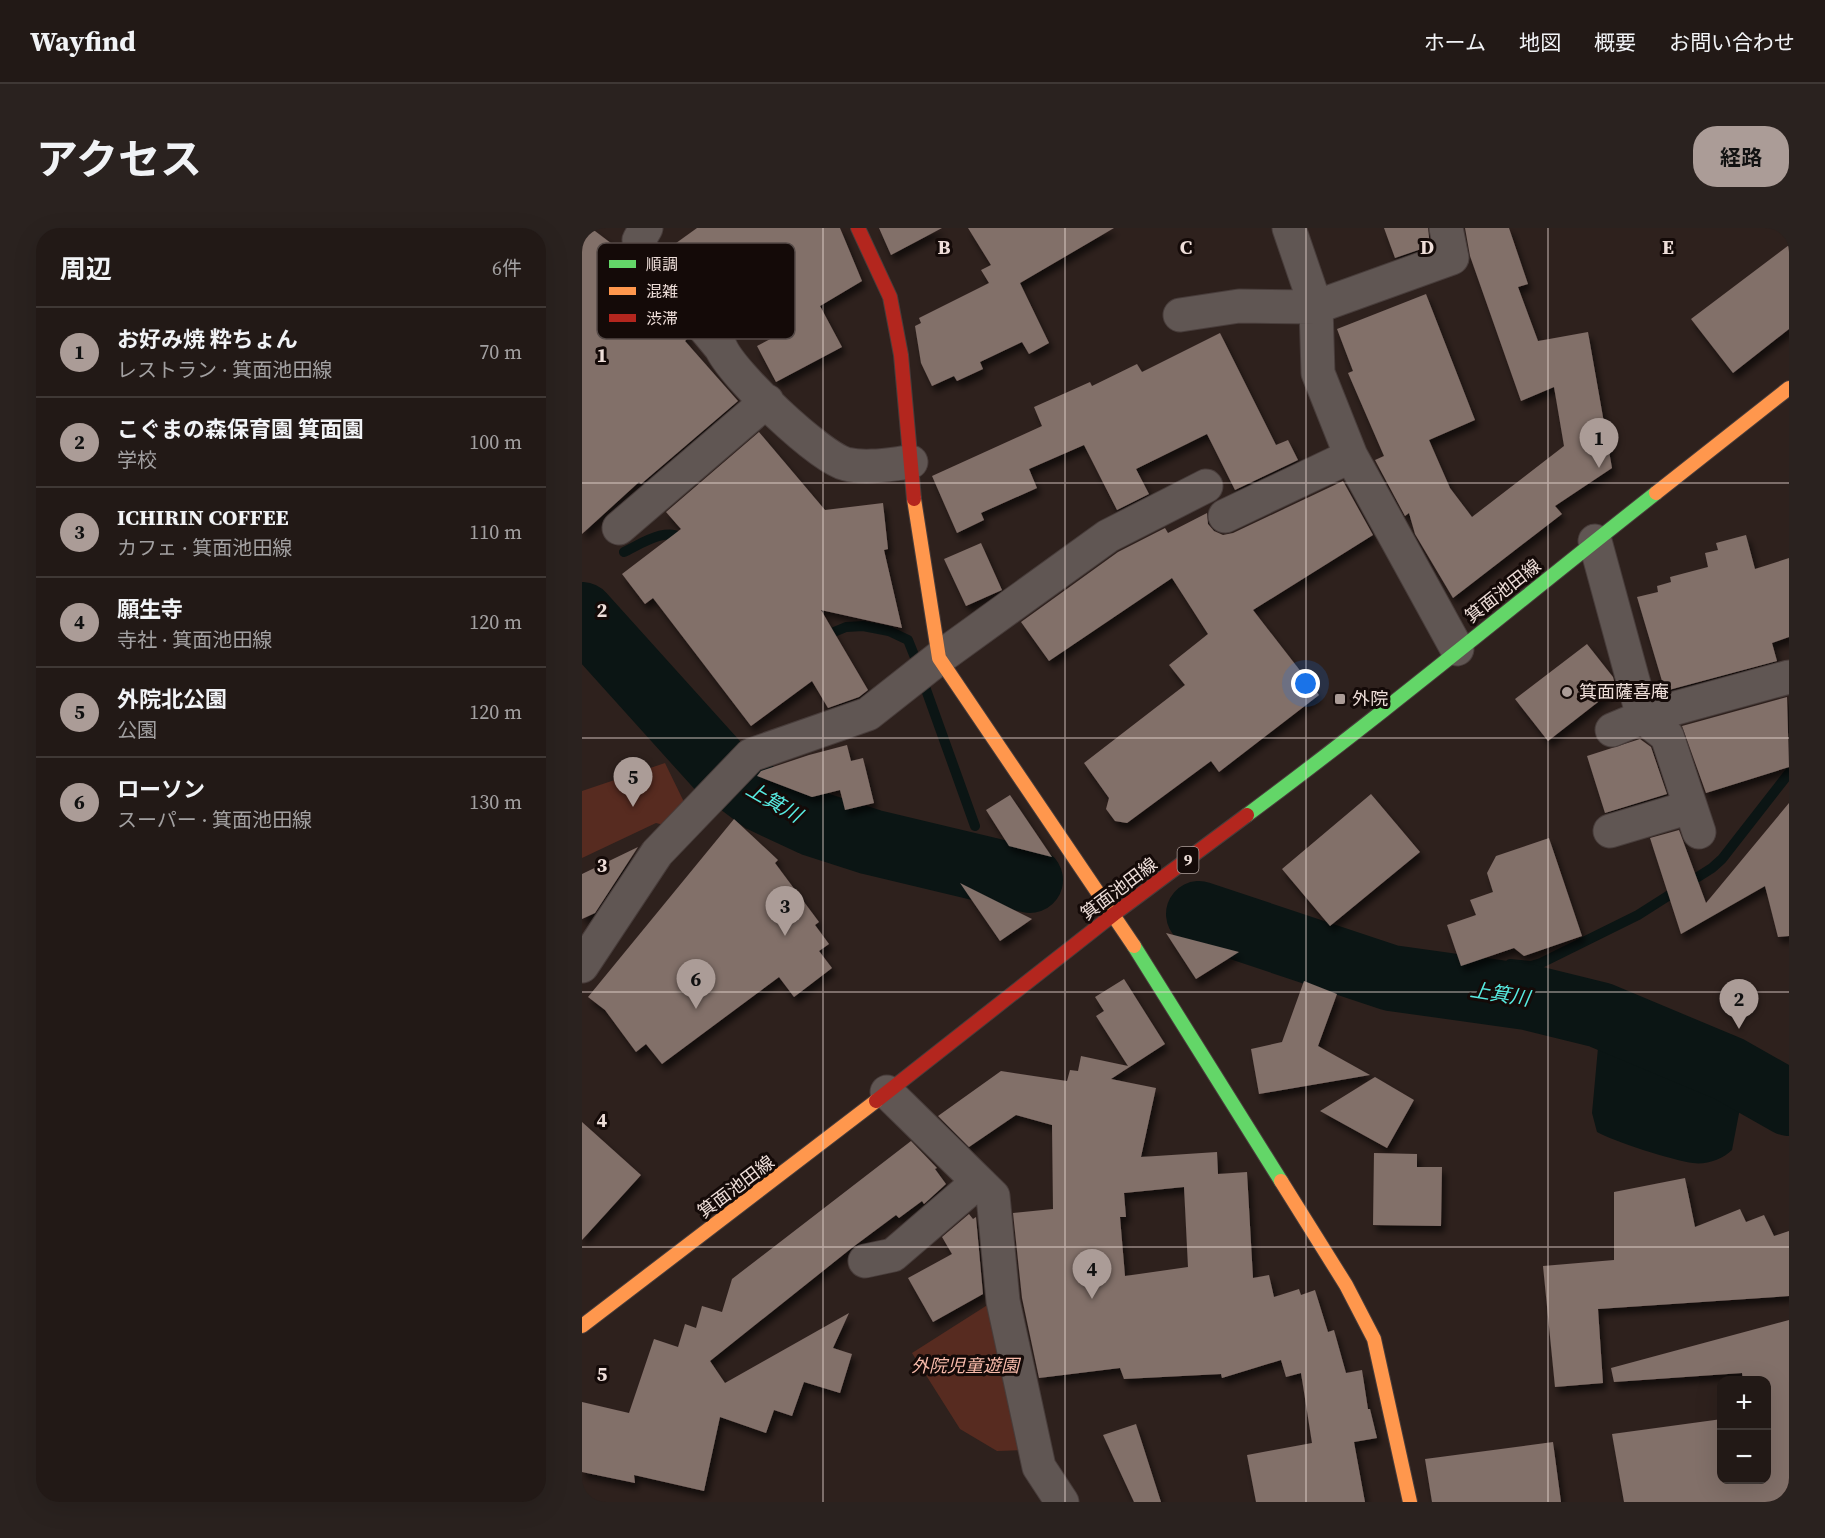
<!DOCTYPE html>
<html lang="ja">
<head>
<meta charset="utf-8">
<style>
  :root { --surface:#221916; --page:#2a221f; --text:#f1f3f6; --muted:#a2a0a1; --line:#3f3835; --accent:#ab9c97 }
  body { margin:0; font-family:"Source Serif 4","Noto Sans JP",serif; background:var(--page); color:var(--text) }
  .controls { position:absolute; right:18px; bottom:18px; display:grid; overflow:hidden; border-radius:12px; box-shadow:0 6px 24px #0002 }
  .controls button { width:54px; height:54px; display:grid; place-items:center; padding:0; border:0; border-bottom:2px solid var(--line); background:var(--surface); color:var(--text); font:30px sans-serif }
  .you { position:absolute; left:724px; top:456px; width:21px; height:21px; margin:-15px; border:4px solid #fff; border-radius:50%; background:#1a73e8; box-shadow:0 0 0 9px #1a73e833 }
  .badge { display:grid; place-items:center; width:39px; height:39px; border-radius:50%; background:var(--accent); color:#111; font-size:20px; font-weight:700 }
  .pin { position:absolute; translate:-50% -50px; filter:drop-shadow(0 2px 3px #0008) }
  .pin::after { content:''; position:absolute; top:32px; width:21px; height:18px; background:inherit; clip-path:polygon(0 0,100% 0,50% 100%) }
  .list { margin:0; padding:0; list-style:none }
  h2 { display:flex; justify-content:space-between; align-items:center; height:78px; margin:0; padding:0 24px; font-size:26px }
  h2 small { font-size:20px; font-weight:400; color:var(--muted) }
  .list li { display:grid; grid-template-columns:39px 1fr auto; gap:18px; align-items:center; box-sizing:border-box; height:90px; padding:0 24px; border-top:2px solid var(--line) }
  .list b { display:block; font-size:22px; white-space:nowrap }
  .list p { margin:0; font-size:20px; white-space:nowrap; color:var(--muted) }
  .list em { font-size:20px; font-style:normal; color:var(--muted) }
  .map { position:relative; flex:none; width:1207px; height:1274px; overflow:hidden; border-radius:24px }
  header { display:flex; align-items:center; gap:36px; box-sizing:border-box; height:84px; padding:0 30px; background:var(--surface); border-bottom:2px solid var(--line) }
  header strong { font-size:28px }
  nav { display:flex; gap:33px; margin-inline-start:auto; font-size:21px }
  .intro { display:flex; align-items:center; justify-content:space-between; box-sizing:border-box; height:144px; padding:0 36px }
  h1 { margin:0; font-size:42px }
  .button { padding:15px 27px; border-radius:24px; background:var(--accent); color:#111; font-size:21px; font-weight:700 }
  main { display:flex; gap:36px; padding:0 36px }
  aside { flex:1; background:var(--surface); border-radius:24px; box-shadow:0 6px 24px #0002 }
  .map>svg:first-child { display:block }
  .green { fill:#572b20 }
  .water { fill:#0b1514 }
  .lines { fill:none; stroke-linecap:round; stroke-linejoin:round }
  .stream { stroke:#0b1514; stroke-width:10 }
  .river { stroke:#0b1514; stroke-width:66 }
  .building { fill:#826f69; fill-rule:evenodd; filter:url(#shadow) }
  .street-casing { stroke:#483d3b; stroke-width:35 }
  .fast-casing { stroke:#483d3b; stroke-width:16 }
  .slow-casing { stroke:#483d3b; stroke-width:16 }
  .jam-casing { stroke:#483d3b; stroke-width:16 }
  .street { stroke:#605653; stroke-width:33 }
  .fast { stroke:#63d668; stroke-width:14 }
  .slow { stroke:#ff974d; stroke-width:14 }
  .jam { stroke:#b3261e; stroke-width:14 }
  .grid { fill:none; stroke:#eeded9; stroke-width:1.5; stroke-opacity:0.55 }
  .poi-dot { fill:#ab9c97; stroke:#140a08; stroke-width:2 }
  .labels { text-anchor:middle; stroke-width:6; stroke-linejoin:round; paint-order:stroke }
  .shield { fill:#140a08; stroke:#ad9e9a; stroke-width:1.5 }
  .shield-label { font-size:16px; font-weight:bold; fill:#eeded9 }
  .street-label { font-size:18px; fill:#eeded9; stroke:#140a08 }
  .poi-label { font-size:18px; fill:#eeded9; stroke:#140a08; text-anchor:start }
  .park-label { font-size:18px; font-style:italic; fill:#f8bbab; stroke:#140a08 }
  .water-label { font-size:20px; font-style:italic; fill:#57eae1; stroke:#140a08 }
  .key { fill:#140a08; stroke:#554a47; stroke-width:1.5 }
  .key-label { font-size:16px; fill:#eeded9 }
  .grid-label { font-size:20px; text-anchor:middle; font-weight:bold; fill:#eeded9; stroke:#140a08; stroke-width:6; stroke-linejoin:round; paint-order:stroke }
</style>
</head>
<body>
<header>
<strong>Wayfind</strong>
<nav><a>ホーム</a><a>地図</a><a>概要</a><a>お問い合わせ</a></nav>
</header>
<div class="intro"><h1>アクセス</h1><a class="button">経路</a></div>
<main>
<aside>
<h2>周辺<small>6件</small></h2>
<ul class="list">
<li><span class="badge">1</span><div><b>お好み焼 粋ちょん</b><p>レストラン · 箕面池田線</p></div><em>70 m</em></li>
<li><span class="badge">2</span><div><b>こぐまの森保育園 箕面園</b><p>学校</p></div><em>100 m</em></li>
<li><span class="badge">3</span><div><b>ICHIRIN COFFEE</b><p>カフェ · 箕面池田線</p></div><em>110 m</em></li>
<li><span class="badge">4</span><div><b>願生寺</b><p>寺社 · 箕面池田線</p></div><em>120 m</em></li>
<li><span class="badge">5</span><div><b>外院北公園</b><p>公園</p></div><em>120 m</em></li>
<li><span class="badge">6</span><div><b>ローソン</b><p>スーパー · 箕面池田線</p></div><em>130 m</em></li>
</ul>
</aside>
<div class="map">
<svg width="1207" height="1274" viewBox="0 0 1207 1274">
  <defs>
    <filter id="shadow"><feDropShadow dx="3.5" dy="6" stdDeviation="3" flood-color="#0009"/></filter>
  </defs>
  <rect width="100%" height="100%" fill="#2e211d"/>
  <path class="green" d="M 83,535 L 102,574 L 90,599 L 74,595 L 0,630 L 0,563 Z
    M 407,1076 L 440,1222 L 415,1223 L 378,1201 L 330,1125 Z"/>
  <path class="water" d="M 1016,820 C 1067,829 1113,852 1159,875 L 1150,922 C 1141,931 1124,937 1111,935 C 1093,933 1030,913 1015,904 L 1010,885 Z"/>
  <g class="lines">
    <path class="stream" d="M 42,324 C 59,316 86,297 103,312
      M 240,409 L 264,399 L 281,398 L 307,403 L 326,412 L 334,432
      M 342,456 L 393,598
      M 403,626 L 408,642
      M 916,765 L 920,746 L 928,736 L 949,738 L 959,735 L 1056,687 L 1130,640 L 1140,631 L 1207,545
      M 1051,828 L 1059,803
      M 1087,840 L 1096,818"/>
    <path class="river" d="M 0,387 L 137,539 L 181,572 L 230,595 L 289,614 L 448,652
      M 617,686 L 809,750 L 945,769 L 1018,787 L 1147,841 L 1207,875"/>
  </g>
  <path class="building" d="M 0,0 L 9,0 L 42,25 L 48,39 L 106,110 L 103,113 L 156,173 L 59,256 L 57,254 L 0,306 Z
    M 115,0 L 258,0 L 280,53 L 238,78 L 260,119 L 194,154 L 175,118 L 194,108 L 133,23 L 102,46 L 83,23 Z
    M 297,0 L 360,0 L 309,27 Z
    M 386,0 L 532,0 L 438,55 L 467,115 L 447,126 L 440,114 L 398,134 L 401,141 L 375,153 L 372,148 L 350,158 L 339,135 L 333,98 L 339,95 L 337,90 L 407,55 L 399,42 L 409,37 Z
    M 802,0 L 846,0 L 848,18 L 813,30 Z
    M 883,0 L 927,0 L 946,56 L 936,59 L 956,113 L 1006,104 L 1030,240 L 973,278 L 980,286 L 871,370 L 833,306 L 827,285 L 823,288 L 793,232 L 802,228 L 766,145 L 771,143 L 755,101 L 844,66 L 893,192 L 847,212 L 868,260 L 890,289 L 982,218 L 972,159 L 939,173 L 888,28 Z
    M 1207,17 L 1207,101 L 1151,145 L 1109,91 Z
    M 638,105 L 694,217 L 706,212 L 716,232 L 653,262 L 625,206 L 554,241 L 567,266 L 535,282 L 502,217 L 447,241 L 455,260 L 399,285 L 402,292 L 375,305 L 350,248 L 460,198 L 452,179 L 508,154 L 510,158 L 555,136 L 560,144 Z
    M 177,204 L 243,282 L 301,275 L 306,321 L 302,322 L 320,400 L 239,382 L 286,462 L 277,469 L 246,480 L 230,453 L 169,498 L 71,370 L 63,376 L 40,346 L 99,301 L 84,284 Z
    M 761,253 L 791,307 L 671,382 L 737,467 L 637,544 L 629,533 L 545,595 L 533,593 L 524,581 L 527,570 L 502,535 L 603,457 L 587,437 L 626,406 L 590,350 L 467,433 L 439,394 L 536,324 L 583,300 L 586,305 L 625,285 L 626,296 L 632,303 L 641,307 L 651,305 Z
    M 1164,307 L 1173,341 L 1207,330 L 1207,409 L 1190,415 L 1195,433 L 1083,463 L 1055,369 L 1076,364 L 1075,358 L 1089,354 L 1088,349 L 1126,339 L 1123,325 L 1136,322 L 1134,315 Z
    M 399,315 L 420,362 L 384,378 L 362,331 Z
    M 1005,416 L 1031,449 L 1034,460 L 966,513 L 933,471 Z
    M 1205,469 L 1207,539 L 1124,565 L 1100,498 Z
    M 1058,511 L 1069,519 L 1085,566 L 1023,585 L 1005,528 Z
    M 265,517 L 269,533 L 281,530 L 292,575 L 263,582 L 258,562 L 230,569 L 175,548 L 179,543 L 227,527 Z
    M 789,566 L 838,624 L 748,698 L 700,641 Z
    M 428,567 L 470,629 L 427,618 L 404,582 Z
    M 1207,575 L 1207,708 L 1196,709 L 1183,658 L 1099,706 L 1068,610 L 1097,602 L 1124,675 Z
    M 152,591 L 196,632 L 193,635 L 237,694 L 233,697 L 247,716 L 237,723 L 250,740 L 212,769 L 197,749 L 80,836 L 64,816 L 54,824 L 23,782 L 6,769 Z
    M 967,610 L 1000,708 L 942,728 L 932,720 L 879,738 L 865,697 L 894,687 L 888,672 L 911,664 L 905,645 L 914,628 Z
    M 56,619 L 13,685 L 0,691 L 0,646 Z
    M 378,655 L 450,691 L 418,713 Z
    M 584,705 L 657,724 L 614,751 Z
    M 542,751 L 583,816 L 529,851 L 574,860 L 559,929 L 635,924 L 636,946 L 665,944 L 671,1050 L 687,1047 L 692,1069 L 717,1061 L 719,1067 L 733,1062 L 746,1104 L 752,1102 L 764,1145 L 780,1142 L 786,1181 L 788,1181 L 795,1210 L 772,1214 L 783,1274 L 674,1274 L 665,1227 L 730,1215 L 719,1145 L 704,1149 L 699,1132 L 640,1150 L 639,1146 L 542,1151 L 538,1140 L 457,1150 L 440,1070 L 431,985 L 471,981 L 470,897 L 434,887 L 387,919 L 356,888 L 419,843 L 485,853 L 488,842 L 496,843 L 499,828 L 546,838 L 514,788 L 522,783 L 513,769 ZM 602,959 L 606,1039 L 543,1048 L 538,989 L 544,989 L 542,965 Z
    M 722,753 L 755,766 L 736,818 L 788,847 L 677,866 L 669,821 L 700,814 Z
    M 793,849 L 832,872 L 805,920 L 738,883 Z
    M 0,894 L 59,947 L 0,1012 Z
    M 329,913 L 355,940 L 353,941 L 364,956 L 342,976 L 340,973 L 317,990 L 314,987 L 271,1019 L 128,1133 L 143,1155 L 267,1085 L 251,1120 L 270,1126 L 258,1165 L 222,1154 L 210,1188 L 192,1182 L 184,1205 L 138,1189 L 122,1263 L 52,1247 L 53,1255 L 0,1244 L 0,1174 L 47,1185 L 72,1111 L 96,1119 L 103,1096 L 114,1100 L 120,1078 L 140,1084 L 150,1051 Z
    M 792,925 L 835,926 L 835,939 L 860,939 L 859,998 L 791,997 Z
    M 1103,950 L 1113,999 L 1158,981 L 1164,994 L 1182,987 L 1192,1008 L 1207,1003 L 1207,1068 L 1016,1081 L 1021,1155 L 973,1159 L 961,1038 L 1032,1032 L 1032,964 Z
    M 387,986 L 391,991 L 394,989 L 401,1066 L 351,1094 L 326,1050 L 370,1026 L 360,1009 Z
    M 1207,1092 L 1207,1274 L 1042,1274 L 1030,1206 L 1140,1191 L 1140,1251 L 1185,1251 L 1185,1152 L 1161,1152 L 1160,1145 L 1032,1154 L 1029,1140 Z
    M 554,1196 L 579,1274 L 552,1274 L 521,1207 Z
    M 971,1214 L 979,1274 L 850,1274 L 843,1231 Z"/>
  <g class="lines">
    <g class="street-casing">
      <path id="street" d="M 64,0 L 57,12 L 62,27 L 139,120 C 151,147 236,228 264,236 C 285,241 309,236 329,234
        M 707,0 L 734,79 L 736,145 L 769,228 L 875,421
        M 598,87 L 657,78 L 734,79 L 870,30 L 864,0
        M 643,288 L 769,228
        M 37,300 L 185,173
        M 1013,313 L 1061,489 L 1085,508 L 1117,604
        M 1030,502 L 1061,489 L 1207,449
        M 1028,603 L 1108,579
        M 0,738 L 75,625 L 169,527 L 286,486 L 357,430 L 526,308 L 624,258
        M 305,864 L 411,968 L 421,1073 L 457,1239 L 480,1274
        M 283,1033 L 311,1027 L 396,954"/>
    </g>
    <g class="fast-casing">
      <path id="fast" d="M 665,587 C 805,483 938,372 1074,265
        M 552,718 L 699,953"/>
    </g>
    <g class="slow-casing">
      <path id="slow" d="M 1074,265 L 1207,160
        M 332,271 L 357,430 L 552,718
        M 699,953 L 764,1057 L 792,1111 L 828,1274
        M 0,1098 L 294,873"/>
    </g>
    <g class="jam-casing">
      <path id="jam" d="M 276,0 L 308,69 L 319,127 L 332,271
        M 294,873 L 532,686 L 665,587"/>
    </g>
    <use href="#street" class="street"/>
    <use href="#fast" class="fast"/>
    <use href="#slow" class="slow"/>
    <use href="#jam" class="jam"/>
  </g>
  <path class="grid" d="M 241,0 L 241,1274M 483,0 L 483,1274M 724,0 L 724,1274M 966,0 L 966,1274M 0,255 L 1207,255M 0,510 L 1207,510M 0,764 L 1207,764M 0,1019 L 1207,1019"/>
  <g class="poi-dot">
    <circle cx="985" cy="464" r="6"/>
    <rect x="752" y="465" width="12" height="12" rx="3"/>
  </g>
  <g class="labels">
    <rect class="shield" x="595.5" y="619" width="21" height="26" rx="4.5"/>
    <g class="shield-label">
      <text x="606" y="638">9</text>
    </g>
    <g class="street-label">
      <text transform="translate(921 363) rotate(-38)" y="6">箕面池田線</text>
      <text transform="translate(537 661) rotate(-37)" y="6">箕面池田線</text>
      <text transform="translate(154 959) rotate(-37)" y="6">箕面池田線</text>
    </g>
    <g class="poi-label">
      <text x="997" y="470">箕面薩喜庵</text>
      <text x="770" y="477">外院</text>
    </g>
    <g class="park-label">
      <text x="383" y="1144">外院児童遊園</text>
    </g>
    <g class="water-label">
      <text transform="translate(192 574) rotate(30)" y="7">上箕川</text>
      <text transform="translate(918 766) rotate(9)" y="7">上箕川</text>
    </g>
  </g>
  <rect x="15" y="15" width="198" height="96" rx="9" class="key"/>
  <rect x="27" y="32" width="27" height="8" fill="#63d668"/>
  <rect x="27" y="59" width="27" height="8" fill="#ff974d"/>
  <rect x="27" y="86" width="27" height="8" fill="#b3261e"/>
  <g class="key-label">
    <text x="64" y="42">順調</text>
    <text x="64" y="69">混雑</text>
    <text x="64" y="96">渋滞</text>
  </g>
  <g class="grid-label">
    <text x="362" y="26">B</text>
    <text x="604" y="26">C</text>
    <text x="845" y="26">D</text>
    <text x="1086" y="26">E</text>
    <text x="20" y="134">1</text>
    <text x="20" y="389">2</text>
    <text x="20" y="644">3</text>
    <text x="20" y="899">4</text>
    <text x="20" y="1153">5</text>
  </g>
</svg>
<div class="controls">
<button>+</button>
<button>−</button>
</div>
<div class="you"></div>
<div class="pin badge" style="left:1017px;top:240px">1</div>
<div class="pin badge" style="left:1157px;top:801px">2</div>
<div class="pin badge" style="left:203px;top:708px">3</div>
<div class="pin badge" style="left:510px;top:1071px">4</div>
<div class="pin badge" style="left:51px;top:579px">5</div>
<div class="pin badge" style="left:114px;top:781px">6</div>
</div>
</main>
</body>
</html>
